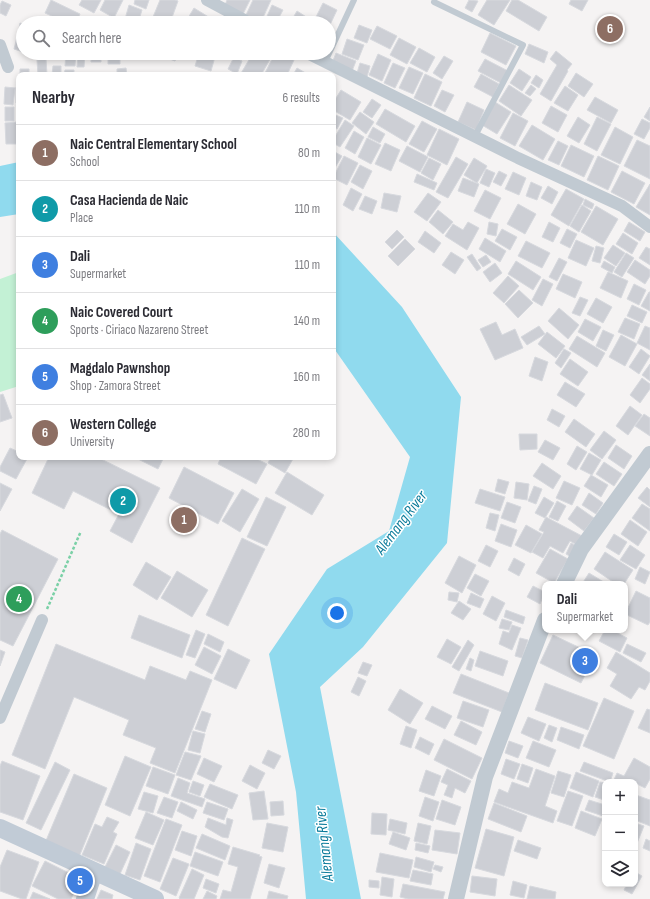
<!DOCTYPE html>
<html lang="en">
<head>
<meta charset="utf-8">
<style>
  :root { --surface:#fff; --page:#f2f2f3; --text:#2b2b33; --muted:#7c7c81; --line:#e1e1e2; --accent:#1a73e8 }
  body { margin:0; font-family:"Sofia Sans Condensed",sans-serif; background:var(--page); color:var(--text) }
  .controls { position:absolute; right:12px; bottom:12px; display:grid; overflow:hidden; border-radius:8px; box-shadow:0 2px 6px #0003 }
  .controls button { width:36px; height:36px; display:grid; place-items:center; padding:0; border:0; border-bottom:1px solid var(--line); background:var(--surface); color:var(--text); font:20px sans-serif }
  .you { position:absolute; left:337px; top:613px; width:14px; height:14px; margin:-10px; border:3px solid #fff; border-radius:50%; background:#1a73e8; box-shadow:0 0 0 6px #1a73e833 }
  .badge { display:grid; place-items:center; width:26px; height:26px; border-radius:50%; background:var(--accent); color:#fff; font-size:13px; font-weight:700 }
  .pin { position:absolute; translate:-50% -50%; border:2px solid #fff; box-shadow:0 1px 4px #0006 }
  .popup { position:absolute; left:542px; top:581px; width:86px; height:52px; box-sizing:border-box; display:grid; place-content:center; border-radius:8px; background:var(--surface); filter:drop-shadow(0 1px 3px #0005); font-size:13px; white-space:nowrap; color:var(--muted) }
  .popup b { font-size:15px; color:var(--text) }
  .popup::after { content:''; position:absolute; left:50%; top:100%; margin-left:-8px; border:8px solid transparent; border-top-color:var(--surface) }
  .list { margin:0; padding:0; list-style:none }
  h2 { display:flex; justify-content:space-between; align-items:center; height:52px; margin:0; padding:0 16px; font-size:17px }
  h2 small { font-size:13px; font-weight:400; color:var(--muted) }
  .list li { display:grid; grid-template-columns:26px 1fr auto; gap:12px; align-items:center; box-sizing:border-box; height:56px; padding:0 16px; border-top:1px solid var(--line) }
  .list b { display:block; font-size:15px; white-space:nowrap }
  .list p { margin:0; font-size:13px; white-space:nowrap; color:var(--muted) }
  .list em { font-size:13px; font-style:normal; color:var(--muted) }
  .icon { flex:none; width:22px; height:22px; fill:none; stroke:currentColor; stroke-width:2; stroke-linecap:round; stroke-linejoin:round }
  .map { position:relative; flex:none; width:650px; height:899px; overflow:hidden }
  .search { position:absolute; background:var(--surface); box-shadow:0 2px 6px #0003; left:16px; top:16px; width:320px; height:44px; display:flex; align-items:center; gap:10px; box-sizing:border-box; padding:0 14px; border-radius:22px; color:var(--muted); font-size:15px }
  .panel { position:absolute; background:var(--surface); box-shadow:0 2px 6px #0003; left:16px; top:72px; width:320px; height:388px; border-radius:8px }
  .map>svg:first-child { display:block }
  .green { fill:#c3f1d5 }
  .water { fill:#90daee }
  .building { fill:#cdcfd5; stroke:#d7d9de }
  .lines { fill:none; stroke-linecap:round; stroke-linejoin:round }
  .path { stroke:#7ad0a6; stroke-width:2.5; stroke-dasharray:3 2; stroke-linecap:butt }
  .service { stroke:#c1cad2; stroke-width:6 }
  .minor { stroke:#c1cad2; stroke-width:12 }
  .tertiary { stroke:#c1cad2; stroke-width:16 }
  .secondary { stroke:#c1cbd6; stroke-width:18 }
  .labels { text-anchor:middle; stroke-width:3; stroke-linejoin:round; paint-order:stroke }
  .water-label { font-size:16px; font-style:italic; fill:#0c7c9b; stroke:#fff }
</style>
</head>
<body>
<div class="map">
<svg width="650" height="899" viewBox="0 0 650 899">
  <rect width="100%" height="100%" fill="#f5f3f3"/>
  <path class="green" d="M 19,272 L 19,386 L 0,392 L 0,279 Z"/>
  <path class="water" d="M 19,162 L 19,214 L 0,217 L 0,166 Z
    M 333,232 L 402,307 L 461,397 L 447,543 L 363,647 L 320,687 L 361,899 L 306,899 L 296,792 L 269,654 L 327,569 L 389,531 L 410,457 L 333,347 Z"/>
  <path class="building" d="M 51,0 L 80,14 L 76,23 L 67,23 L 45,13 Z
    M 82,0 L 101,0 L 94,13 L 79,5 Z
    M 105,0 L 123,0 L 114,18 L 100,10 Z
    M 135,0 L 149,0 L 146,9 L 134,4 Z
    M 160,0 L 175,0 L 178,1 L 170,23 L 153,17 Z
    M 227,0 L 250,0 L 243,14 L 225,5 Z
    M 253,0 L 271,0 L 261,22 L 246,15 Z
    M 469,0 L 478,1 L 472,12 L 465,8 Z
    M 487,0 L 510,0 L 494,25 L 478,15 Z
    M 512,0 L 518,0 L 547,17 L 539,31 L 506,11 Z
    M 571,0 L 588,0 L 582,11 L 569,4 Z
    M 2,1 L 11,5 L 6,16 L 0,13 L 0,5 Z
    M 323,3 L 337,10 L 329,27 L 329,23 L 313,23 Z
    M 129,5 L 142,10 L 138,23 L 125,19 Z
    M 272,5 L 283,10 L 276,23 L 264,23 Z
    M 194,8 L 215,21 L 214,23 L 185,23 Z
    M 297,11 L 311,20 L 310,23 L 290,23 Z
    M 20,23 L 23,24 L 23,35 L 18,34 Z
    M 359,25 L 372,30 L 367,43 L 354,38 Z
    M 377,26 L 397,36 L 390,49 L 370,39 Z
    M 490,33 L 516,46 L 506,65 L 481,52 Z
    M 17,37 L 23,39 L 23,52 L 14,49 Z
    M 399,38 L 416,47 L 407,64 L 390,55 Z
    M 347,39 L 364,45 L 358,60 L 342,54 Z
    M 529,44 L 548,52 L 544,63 L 525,54 Z
    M 419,48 L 435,57 L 427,72 L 410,63 Z
    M 556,51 L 572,64 L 567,70 L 568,71 L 551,101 L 540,94 L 557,65 L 550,59 Z
    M 66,53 L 76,53 L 75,66 L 65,66 Z
    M 78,53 L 85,53 L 84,67 L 77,67 Z
    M 91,53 L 101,53 L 101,62 L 91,62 Z
    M 108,53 L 120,53 L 120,64 L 108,64 Z
    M 160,53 L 178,53 L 175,61 L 159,55 Z
    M 199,53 L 216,53 L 211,71 L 195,66 Z
    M 253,53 L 267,53 L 272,56 L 261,75 L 240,75 Z
    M 275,53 L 279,53 L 294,60 L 287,75 L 264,75 Z
    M 336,53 L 356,61 L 352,71 L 332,63 Z
    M 378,54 L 391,60 L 382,81 L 369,75 Z
    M 444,56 L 453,61 L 442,79 L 433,73 Z
    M 234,57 L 242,61 L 237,74 L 228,69 Z
    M 46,59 L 47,75 L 38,75 L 37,60 Z
    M 485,59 L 508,71 L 501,83 L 478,71 Z
    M 360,63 L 370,66 L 367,77 L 357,73 Z
    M 393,63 L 405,68 L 395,88 L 384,83 Z
    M 53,66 L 61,66 L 61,75 L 52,75 Z
    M 409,67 L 423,73 L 413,94 L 399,88 Z
    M 126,68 L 127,75 L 117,75 L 117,69 Z
    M 297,68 L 309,75 L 293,75 Z
    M 20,69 L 29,69 L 29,75 L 20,75 Z
    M 519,69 L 531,77 L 522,91 L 510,83 Z
    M 65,70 L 74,70 L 74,75 L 64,75 Z
    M 576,73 L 593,84 L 584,97 L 568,86 Z
    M 425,74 L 442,82 L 431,106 L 414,98 Z
    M 481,74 L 499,84 L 493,97 L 474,87 Z
    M 536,75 L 543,80 L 539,88 L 531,83 Z
    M 509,85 L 532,100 L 521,116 L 499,101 Z
    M 531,85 L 536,89 L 530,96 L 525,93 Z
    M 565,86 L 578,95 L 568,111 L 554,103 Z
    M 5,87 L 15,88 L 13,105 L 4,104 Z
    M 16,87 L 19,87 L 19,103 L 16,103 Z
    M 341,90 L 361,102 L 350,120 L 333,110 L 333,103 Z
    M 442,90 L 454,95 L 445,112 L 434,106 Z
    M 595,97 L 618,110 L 611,123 L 587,110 Z
    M 372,99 L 381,105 L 372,118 L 363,112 Z
    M 467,102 L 484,110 L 476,130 L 458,122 Z
    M 495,102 L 511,112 L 497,134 L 482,125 Z
    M 551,106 L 567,115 L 558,132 L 542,123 Z
    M 5,107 L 14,107 L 14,121 L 5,121 Z
    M 650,107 L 650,121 L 644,117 Z
    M 385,109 L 415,126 L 406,142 L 376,124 Z
    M 360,112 L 374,122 L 366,134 L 352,123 Z
    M 513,113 L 528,121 L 515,146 L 500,138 Z
    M 333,114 L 343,118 L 337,129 L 333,127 Z
    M 578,117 L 590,125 L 579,143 L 567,136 Z
    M 597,117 L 611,124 L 597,151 L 584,144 Z
    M 642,119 L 650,123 L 650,128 L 644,139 L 634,134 Z
    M 345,120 L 354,126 L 340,147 L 333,143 L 333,140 Z
    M 422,121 L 437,129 L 424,152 L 409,144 Z
    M 17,122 L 18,144 L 6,144 L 5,123 Z
    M 532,125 L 555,139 L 543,160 L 519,146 Z
    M 373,127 L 385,134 L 380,143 L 368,137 Z
    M 615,127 L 633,137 L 620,164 L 601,155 Z
    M 439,129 L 459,139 L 447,165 L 427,155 Z
    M 354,131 L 364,137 L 355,154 L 345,148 Z
    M 367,138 L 381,145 L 371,164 L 358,157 Z
    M 637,140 L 650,146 L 650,179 L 624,166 Z
    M 558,141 L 568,146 L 559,165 L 548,160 Z
    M 385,143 L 400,150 L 391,171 L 375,164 Z
    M 571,145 L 594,156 L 584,177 L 561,166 Z
    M 407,146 L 428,157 L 420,172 L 399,161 Z
    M 333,151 L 342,156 L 333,171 Z
    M 344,156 L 358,163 L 347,185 L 333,178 Z
    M 598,156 L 619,166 L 608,190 L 587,180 Z
    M 456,157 L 468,164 L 448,198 L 436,192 Z
    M 429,158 L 441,164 L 433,180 L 421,173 Z
    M 474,158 L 487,166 L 477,183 L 464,175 Z
    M 360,165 L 372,171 L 363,189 L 351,182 Z
    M 486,169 L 495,173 L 489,187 L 480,183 Z
    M 499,171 L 507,175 L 501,186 L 493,182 Z
    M 622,171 L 645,183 L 634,204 L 611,192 Z
    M 513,172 L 526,178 L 519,195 L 505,189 Z
    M 417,174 L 437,183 L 434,190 L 414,182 Z
    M 463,178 L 479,184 L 474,197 L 458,191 Z
    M 531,182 L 542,187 L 537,200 L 526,196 Z
    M 650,184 L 650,215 L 636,207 Z
    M 548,186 L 558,192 L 552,204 L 541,198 Z
    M 351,188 L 362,194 L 353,211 L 343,205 Z
    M 566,189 L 584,199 L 569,226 L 551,215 Z
    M 485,190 L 501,198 L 490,219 L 474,211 Z
    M 384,193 L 401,196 L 397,212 L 381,208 Z
    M 428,193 L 441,202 L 427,221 L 414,212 Z
    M 365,196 L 377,201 L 372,214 L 359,209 Z
    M 585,199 L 594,204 L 592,209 L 583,205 Z
    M 518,204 L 536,214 L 525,234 L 507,224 Z
    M 582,205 L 591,211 L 579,232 L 570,226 Z
    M 596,206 L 618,219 L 603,245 L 581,232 Z
    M 438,210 L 453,222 L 443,234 L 429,222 Z
    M 468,222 L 479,228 L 467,250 L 445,236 L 453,224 L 463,230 Z
    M 489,222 L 498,224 L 496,236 L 487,234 Z
    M 549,222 L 560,228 L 553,242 L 542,237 Z
    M 629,222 L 645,232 L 640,241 L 624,231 Z
    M 502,229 L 517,237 L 510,250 L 495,241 Z
    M 567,229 L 577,234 L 570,248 L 560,243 Z
    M 397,230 L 404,237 L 392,249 L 385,242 Z
    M 425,231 L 441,243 L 434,253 L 418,242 Z
    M 623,233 L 638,243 L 632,254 L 616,244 Z
    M 485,238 L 506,251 L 500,262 L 479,249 Z
    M 405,239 L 415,249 L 398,266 L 388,256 Z
    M 576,240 L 594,248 L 586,266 L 568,258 Z
    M 526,241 L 550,253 L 542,268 L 518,256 Z
    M 613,245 L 625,253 L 616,266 L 604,258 Z
    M 596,246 L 604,248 L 600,263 L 592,261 Z
    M 646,247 L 650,249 L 650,265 L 639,258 Z
    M 451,252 L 464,260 L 455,274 L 442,265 Z
    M 626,253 L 634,258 L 622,277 L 614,272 Z
    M 472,254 L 481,268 L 477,271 L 467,257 Z
    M 486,255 L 491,262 L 483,267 L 478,260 Z
    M 559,258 L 567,262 L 557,281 L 549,277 Z
    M 635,260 L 650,270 L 650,276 L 645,284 L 627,272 Z
    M 516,261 L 541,277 L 533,290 L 508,274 Z
    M 604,261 L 615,267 L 612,273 L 601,267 Z
    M 495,263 L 502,273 L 490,282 L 483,272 Z
    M 608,272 L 628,281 L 621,298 L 600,288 Z
    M 563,274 L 582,282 L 575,298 L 556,289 Z
    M 508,276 L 519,286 L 504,303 L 493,293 Z
    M 543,279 L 553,284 L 542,306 L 532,300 Z
    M 634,284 L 646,290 L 639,305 L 627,299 Z
    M 519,290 L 533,303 L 518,318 L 505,304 Z
    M 649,292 L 650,292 L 650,311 L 641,306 Z
    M 580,297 L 588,300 L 580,316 L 572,313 Z
    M 596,298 L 612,307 L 603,323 L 587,314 Z
    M 632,305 L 647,312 L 642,323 L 627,316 Z
    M 559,308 L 579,325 L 568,339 L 548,321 Z
    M 625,318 L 640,324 L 634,339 L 618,332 Z
    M 585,319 L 601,327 L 593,341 L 578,332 Z
    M 496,322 L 502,335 L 515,329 L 523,348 L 495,360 L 480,329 Z
    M 539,326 L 545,334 L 527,345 L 521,337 Z
    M 645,326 L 650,328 L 650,350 L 637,343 Z
    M 603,330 L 614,335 L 606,351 L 596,346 Z
    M 547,332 L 565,346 L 556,358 L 538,344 Z
    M 621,335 L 637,344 L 625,366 L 609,357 Z
    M 577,336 L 605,353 L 597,367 L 569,349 Z
    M 564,349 L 571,353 L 561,368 L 555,363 Z
    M 641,349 L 650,356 L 639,374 L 629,367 Z
    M 535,357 L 548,362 L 542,381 L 529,376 Z
    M 570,359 L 588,372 L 578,386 L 560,374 Z
    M 650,364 L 650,381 L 642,375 Z
    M 642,378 L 650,384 L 650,389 L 640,403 L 630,395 Z
    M 565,382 L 585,394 L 576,407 L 557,395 Z
    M 3,394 L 12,418 L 0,422 L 0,395 Z
    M 630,406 L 642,415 L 628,435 L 616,426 Z
    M 552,409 L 565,416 L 559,427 L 547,420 Z
    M 644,414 L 650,418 L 650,436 L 635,426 Z
    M 574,419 L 595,434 L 586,447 L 565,432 Z
    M 604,431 L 616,440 L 602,459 L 590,450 Z
    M 519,434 L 537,434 L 537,449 L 520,450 Z
    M 545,440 L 560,448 L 553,460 L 538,452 Z
    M 616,445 L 632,456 L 624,469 L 608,458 Z
    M 577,446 L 587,452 L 576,470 L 567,464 Z
    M 10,448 L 19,452 L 19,457 L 28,457 L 16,479 L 0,471 L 0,467 Z
    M 589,453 L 601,460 L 592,475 L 580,469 Z
    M 49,457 L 97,457 L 160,488 L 132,543 L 110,531 L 119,514 L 73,491 L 64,509 L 32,493 Z
    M 134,457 L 164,457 L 158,469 Z
    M 221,457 L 253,457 L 267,464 L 256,484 L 218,464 Z
    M 271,457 L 294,457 L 285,473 L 268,463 Z
    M 604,462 L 622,474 L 614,486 L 596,474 Z
    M 542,463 L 561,476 L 553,489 L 533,476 Z
    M 184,467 L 234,493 L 218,524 L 169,498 Z
    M 287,472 L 324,495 L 312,515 L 275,493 Z
    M 591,475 L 608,485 L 601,497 L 584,486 Z
    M 498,479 L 509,482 L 505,494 L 495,491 Z
    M 564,481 L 580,488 L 572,505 L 556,498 Z
    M 516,482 L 529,484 L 527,500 L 514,498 Z
    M 0,483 L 12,489 L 0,511 Z
    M 534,486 L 542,489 L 536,504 L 528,501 Z
    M 647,487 L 650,490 L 650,507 L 638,498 Z
    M 242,489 L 259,499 L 240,532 L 222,521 Z
    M 480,489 L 505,497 L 500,511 L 475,503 Z
    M 589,493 L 603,503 L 596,514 L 582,505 Z
    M 266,497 L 286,507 L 267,546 L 247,537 Z
    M 544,497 L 554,503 L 545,518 L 535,513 Z
    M 557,501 L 566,506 L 558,521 L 549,517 Z
    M 507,502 L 521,507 L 515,523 L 501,518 Z
    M 642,504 L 650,509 L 650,531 L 632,518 Z
    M 577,506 L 594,518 L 584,531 L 568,519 Z
    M 490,513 L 499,515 L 495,531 L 486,528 Z
    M 546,517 L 582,536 L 577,545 L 570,541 L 563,553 L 550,546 L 543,558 L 532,552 L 544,532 L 539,530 Z
    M 630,520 L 647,532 L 638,546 L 621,534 Z
    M 501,524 L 517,530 L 511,547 L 495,541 Z
    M 526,525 L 542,534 L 531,553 L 515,545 Z
    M 2,530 L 58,559 L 13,646 L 0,640 L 0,534 Z
    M 614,534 L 627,542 L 619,555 L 606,547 Z
    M 242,538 L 265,549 L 228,626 L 206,615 Z
    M 571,543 L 579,547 L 573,558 L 566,554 Z
    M 486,545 L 498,551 L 490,567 L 478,561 Z
    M 630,545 L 645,555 L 636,569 L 620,560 Z
    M 550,549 L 568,559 L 554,583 L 536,573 Z
    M 605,552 L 633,570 L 624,584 L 616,584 L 594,569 Z
    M 459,556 L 476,565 L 462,593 L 445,583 Z
    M 514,558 L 525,564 L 519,576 L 508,570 Z
    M 146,562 L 171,577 L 157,600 L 133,585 Z
    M 640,567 L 650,572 L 645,584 L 635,579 Z
    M 177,571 L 208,590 L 192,617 L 161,598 Z
    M 589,573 L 607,584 L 582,584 Z
    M 475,574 L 489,581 L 481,596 L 467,588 Z
    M 533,586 L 545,592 L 540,604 L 527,597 Z
    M 636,591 L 650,598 L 650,622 L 648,625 L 625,614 Z
    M 449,592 L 459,593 L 457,602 L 448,600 Z
    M 471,593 L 484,599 L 480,608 L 467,603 Z
    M 492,596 L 505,603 L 496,621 L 483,614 Z
    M 459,601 L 471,609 L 463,620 L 451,613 Z
    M 506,610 L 525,617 L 523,624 L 504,617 Z
    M 139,615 L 190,635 L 182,658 L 131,638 Z
    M 502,619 L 512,622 L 509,630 L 499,628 Z
    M 512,625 L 521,628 L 512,650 L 499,644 L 503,631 L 509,633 Z
    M 196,630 L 205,634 L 195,658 L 186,655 Z
    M 605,630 L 612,630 L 627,638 L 620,652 L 599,641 Z
    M 208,634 L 224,642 L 220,652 L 204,644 Z
    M 553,635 L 595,655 L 581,683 L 540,663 Z
    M 520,638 L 528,640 L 522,658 L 515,656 Z
    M 447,639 L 461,647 L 451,664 L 437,657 Z
    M 468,640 L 474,645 L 459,671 L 452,667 Z
    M 56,644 L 145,680 L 150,666 L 186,680 L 190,671 L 212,680 L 175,773 L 150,763 L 156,748 L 123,735 L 129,720 L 74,697 L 45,769 L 12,755 Z
    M 627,644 L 646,653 L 641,662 L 623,653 Z
    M 204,647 L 221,656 L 212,674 L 195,665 Z
    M 228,649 L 250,660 L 236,689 L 214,679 Z
    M 0,650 L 5,652 L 0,666 Z
    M 480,651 L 508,661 L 503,676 L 475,666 Z
    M 616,652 L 650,673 L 650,681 L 645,690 L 639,687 L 631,699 L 610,686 L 617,674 L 607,668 Z
    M 470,658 L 474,660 L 471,671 L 466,669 Z
    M 363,662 L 372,665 L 367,676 L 358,673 Z
    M 461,674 L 509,693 L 502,712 L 453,693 Z
    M 358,677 L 366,681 L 359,696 L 351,692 Z
    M 545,683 L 598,703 L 588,730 L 535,710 Z
    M 400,689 L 423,703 L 410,724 L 388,710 Z
    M 604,698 L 634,711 L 614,759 L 583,746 Z
    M 463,701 L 489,710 L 483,727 L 457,718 Z
    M 432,706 L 452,716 L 445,729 L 425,719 Z
    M 647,709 L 650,710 L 650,733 L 638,728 Z
    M 202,711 L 211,714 L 205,732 L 195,729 Z
    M 528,717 L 546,724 L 539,741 L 521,733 Z
    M 461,721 L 482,732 L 476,745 L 454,735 Z
    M 549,725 L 557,728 L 552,742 L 544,738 Z
    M 406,726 L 417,730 L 411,748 L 400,744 Z
    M 561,727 L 584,735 L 579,749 L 557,740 Z
    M 193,731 L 205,734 L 200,753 L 188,750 Z
    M 420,737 L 434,744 L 429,755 L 415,748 Z
    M 444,739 L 482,758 L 472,779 L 434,760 Z
    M 509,741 L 523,746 L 518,758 L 505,753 Z
    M 533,741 L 556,750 L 549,767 L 526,758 Z
    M 268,750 L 281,756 L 274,769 L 262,763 Z
    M 185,752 L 201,756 L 191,780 L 176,775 Z
    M 125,756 L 151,767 L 130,816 L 105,805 Z
    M 204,758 L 222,766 L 214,782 L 197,774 Z
    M 634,758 L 650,767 L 650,779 L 645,788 L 637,784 L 635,788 L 635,782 L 613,782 L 617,773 L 624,776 Z
    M 506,759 L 520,764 L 514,779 L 501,774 Z
    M 2,761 L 40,776 L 23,820 L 0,812 L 0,766 Z
    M 55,762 L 70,770 L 41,830 L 26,823 Z
    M 584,762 L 613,773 L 610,782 L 580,771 Z
    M 522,764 L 533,768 L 528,783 L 517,779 Z
    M 250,765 L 265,773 L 257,789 L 242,781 Z
    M 153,767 L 175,775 L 168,794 L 146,786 Z
    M 447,769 L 471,781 L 465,793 L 455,788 L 452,798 L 444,795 L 448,785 L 441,782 Z
    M 536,769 L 555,776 L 545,806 L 557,811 L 553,823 L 494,802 L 499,789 L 508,793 L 512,782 L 529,788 Z
    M 426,770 L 441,776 L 434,796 L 419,791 Z
    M 558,771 L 571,775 L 564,797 L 551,793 Z
    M 576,772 L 599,781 L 593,797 L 570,788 Z
    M 74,774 L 107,788 L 79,857 L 45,843 Z
    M 178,778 L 190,783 L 187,793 L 205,799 L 202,807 L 171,796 Z
    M 193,781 L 204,785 L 200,796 L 189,792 Z
    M 600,782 L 605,783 L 604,800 L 595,797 Z
    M 210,784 L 238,795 L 232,809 L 204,797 Z
    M 264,791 L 268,819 L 253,820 L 249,793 Z
    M 568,791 L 583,796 L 572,826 L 557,821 Z
    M 144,792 L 158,796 L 153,813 L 138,809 Z
    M 636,795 L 650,800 L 650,826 L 635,820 Z
    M 164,797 L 178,802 L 172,818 L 157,813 Z
    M 425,797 L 439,802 L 433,821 L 419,816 Z
    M 442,800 L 461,807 L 455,825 L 436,819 Z
    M 589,800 L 605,805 L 603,816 L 585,810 Z
    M 283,801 L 284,815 L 271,816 L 270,802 Z
    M 181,802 L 197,810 L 193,819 L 177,811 Z
    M 207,802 L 228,809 L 224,820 L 203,813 Z
    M 494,803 L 527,816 L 521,832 L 488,819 Z
    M 581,811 L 602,819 L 595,836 L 575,828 Z
    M 146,812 L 164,820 L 153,845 L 135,838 Z
    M 372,813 L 387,814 L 386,835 L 371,834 Z
    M 107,817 L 119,822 L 113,832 L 117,834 L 104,864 L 82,855 L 95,824 L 102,827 Z
    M 208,818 L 226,825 L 227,818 L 233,820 L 228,838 L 222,837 L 205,827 Z
    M 166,819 L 182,825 L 160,882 L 144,876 Z
    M 390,819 L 407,823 L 405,834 L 388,830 Z
    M 267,823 L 288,827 L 283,852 L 262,848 Z
    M 418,823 L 431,826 L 427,844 L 414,841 Z
    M 635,823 L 644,826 L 635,848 Z
    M 486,829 L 514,837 L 504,876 L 475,868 Z
    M 435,830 L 460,833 L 457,854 L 432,850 Z
    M 182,831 L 197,836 L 191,856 L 175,850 Z
    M 393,832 L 410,838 L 406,850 L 389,844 Z
    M 202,834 L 230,846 L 225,860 L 196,848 Z
    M 646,839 L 650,841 L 650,851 L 643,848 Z
    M 518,840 L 541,848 L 537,859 L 514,851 Z
    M 136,843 L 151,849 L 140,880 L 125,875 Z
    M 416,843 L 430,846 L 428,853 L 415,850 Z
    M 116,845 L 130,852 L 120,874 L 105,867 Z
    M 233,847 L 260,855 L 259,856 L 262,857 L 250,899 L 220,899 L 223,890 L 231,892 L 238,867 L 228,864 Z
    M 7,850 L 39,862 L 26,899 L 22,899 L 0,891 L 0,867 Z
    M 195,852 L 223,862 L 218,876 L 190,866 Z
    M 380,853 L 413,860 L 409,878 L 376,872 Z
    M 416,857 L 434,862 L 431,872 L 414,867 Z
    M 173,858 L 189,864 L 176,896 L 160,889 Z
    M 45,861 L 81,879 L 71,899 L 58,899 L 32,886 Z
    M 269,864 L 285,868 L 279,888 L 264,883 Z
    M 435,865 L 443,867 L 441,872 L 433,869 Z
    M 192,869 L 204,875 L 194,899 L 180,899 L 179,898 Z
    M 413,870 L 433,874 L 431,885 L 410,881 Z
    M 635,872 L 642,876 L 632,894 L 624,890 L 627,884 L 635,884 Z
    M 472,876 L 497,879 L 495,896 L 470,892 Z
    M 382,877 L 394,879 L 392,897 L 380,895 Z
    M 206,879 L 219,884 L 216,893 L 203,888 Z
    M 369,880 L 379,881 L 379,888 L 369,887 Z
    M 513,881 L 527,885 L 524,898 L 510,895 Z
    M 403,884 L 445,892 L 443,899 L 408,899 L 400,897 Z
    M 530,886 L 556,892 L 555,899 L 527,899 Z
    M 101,890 L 113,895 L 112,899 L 97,899 Z
    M 207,891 L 217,896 L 216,899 L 203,899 Z
    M 269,891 L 288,896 L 287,899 L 267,899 Z
    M 33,892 L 50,899 L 30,899 Z"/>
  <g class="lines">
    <path class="path" d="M 47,609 L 81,531"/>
    <path class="service" d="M 434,2 L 523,45 L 475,136
      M 325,62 L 354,0"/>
    <path class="minor" d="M 207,0 L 250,23
      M 0,45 L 8,67
      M 307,53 L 518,158 L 622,206 L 650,227
      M 0,718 L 42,620"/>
    <path class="tertiary" d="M 564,584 L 581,549 L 650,454
      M 456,899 L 485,777 L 545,620"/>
    <path class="secondary" d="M 0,828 L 155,899
      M 85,899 L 94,872"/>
  </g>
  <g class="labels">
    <g class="water-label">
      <text transform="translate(400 522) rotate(-53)" y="6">Alemang River</text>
      <text transform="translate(323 844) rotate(-96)" y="6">Alemang River</text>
    </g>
  </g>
</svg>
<div class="controls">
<button>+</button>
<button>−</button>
<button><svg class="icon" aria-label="layers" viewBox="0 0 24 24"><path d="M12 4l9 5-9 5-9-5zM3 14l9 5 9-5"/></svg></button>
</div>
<div class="you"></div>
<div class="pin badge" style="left:184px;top:520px;background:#8d6e63">1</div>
<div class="pin badge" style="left:123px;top:501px;background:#0f9aa8">2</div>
<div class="pin badge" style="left:585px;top:661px;background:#3f7fe0">3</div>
<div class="popup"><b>Dali</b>Supermarket</div>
<div class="pin badge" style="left:19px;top:599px;background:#2e9e5b">4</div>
<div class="pin badge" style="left:80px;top:881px;background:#3f7fe0">5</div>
<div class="pin badge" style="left:610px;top:29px;background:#8d6e63">6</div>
<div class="search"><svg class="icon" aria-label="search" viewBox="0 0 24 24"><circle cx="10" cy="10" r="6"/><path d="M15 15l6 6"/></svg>Search here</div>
<section class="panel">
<h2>Nearby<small>6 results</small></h2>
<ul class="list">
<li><span class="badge" style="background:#8d6e63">1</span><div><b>Naic Central Elementary School</b><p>School</p></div><em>80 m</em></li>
<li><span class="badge" style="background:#0f9aa8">2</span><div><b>Casa Hacienda de Naic</b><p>Place</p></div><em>110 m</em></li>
<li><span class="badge" style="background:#3f7fe0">3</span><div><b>Dali</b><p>Supermarket</p></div><em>110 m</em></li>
<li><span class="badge" style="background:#2e9e5b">4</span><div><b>Naic Covered Court</b><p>Sports · Ciriaco Nazareno Street</p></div><em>140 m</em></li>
<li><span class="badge" style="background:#3f7fe0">5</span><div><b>Magdalo Pawnshop</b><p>Shop · Zamora Street</p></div><em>160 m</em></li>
<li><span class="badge" style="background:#8d6e63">6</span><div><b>Western College</b><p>University</p></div><em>280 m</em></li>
</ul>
</section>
</div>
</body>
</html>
